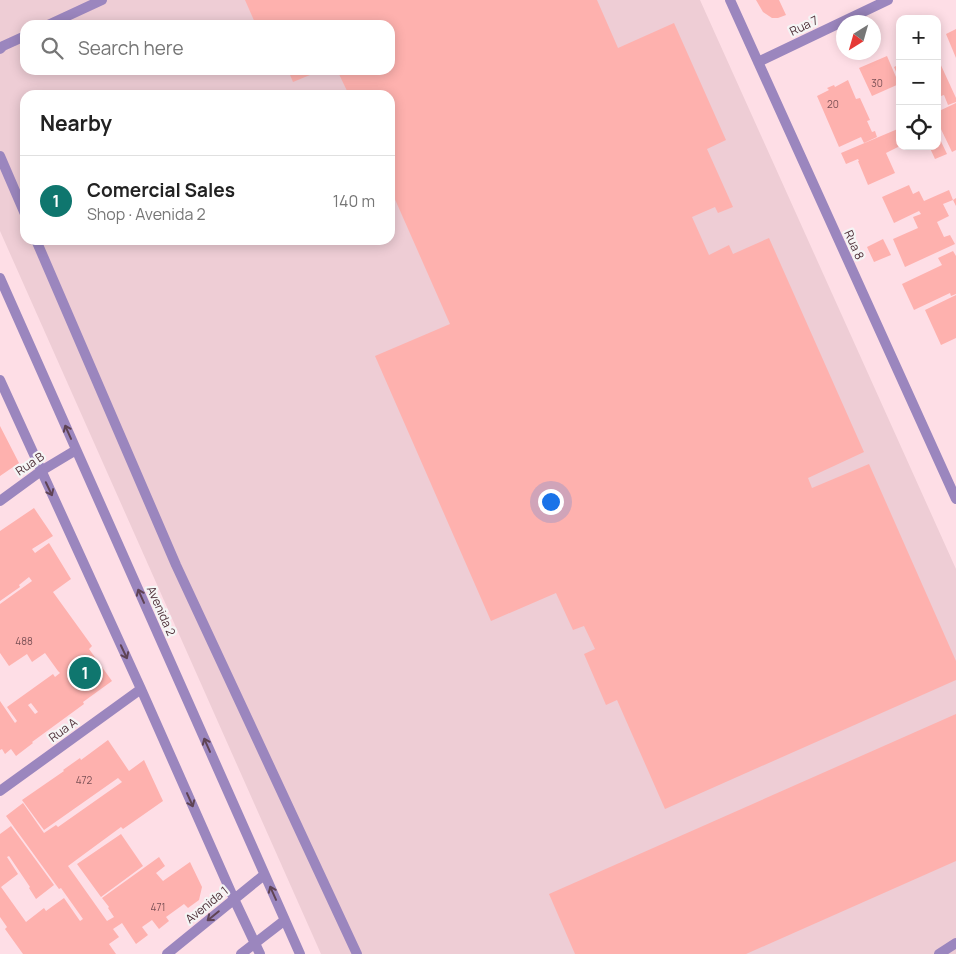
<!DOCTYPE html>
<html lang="en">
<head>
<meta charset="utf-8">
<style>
  :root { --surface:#fff; --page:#f2f2f2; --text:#222; --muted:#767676; --line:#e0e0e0; --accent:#0f766e }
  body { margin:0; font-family:Manrope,sans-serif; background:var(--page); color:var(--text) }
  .controls { position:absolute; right:15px; top:15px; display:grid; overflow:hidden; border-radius:10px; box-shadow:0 2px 12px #0003 }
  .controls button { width:45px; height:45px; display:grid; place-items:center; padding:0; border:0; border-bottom:1px solid var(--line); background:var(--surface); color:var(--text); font:25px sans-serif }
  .compass { position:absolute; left:836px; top:15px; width:45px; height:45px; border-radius:50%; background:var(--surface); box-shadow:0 2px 12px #0003; rotate:217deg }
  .you { position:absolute; left:550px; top:501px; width:18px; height:18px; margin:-12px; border:4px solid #fff; border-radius:50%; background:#1a73e8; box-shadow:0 0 0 8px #1a73e833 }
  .badge { display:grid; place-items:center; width:32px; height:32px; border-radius:50%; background:var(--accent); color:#fff; font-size:16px; font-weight:700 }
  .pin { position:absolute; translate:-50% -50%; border:2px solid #fff; box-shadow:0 1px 5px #0006 }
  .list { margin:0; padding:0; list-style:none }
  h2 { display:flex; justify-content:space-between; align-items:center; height:65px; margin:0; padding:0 20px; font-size:21px }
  h2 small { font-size:16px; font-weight:400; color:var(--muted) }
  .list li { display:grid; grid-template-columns:32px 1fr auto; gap:15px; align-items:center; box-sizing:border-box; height:90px; padding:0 20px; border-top:1px solid var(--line) }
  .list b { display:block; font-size:19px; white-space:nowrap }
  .list p { margin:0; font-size:16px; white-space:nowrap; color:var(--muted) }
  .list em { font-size:16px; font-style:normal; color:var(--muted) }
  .icon { flex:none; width:28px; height:28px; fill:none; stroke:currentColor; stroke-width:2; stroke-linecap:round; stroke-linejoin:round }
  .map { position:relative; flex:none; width:956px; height:954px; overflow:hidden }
  .search { position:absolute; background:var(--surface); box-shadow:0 2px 12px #0003; left:20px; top:20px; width:375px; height:55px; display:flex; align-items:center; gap:12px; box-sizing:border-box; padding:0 18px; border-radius:15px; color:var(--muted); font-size:19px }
  .panel { position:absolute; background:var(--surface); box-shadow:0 2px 12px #0003; left:20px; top:90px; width:375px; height:155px; border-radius:15px }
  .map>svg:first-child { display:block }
  .built { fill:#eecdd5; fill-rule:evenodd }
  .building { fill:#feb1ae; fill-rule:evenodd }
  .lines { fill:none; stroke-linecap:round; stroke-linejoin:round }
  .service { stroke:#9b86be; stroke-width:10 }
  .minor { stroke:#9b86be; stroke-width:10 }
  .oneway { stroke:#5f4354 }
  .labels { text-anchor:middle; stroke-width:4.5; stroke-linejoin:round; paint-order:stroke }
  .number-label { font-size:10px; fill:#7c5257 }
  .street-label { font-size:12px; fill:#50323a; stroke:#f5f5f5 }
</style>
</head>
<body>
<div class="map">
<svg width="956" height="954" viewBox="0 0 956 954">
  <rect width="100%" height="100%" fill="#fedee6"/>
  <path class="built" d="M 0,0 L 700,0 L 956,569 L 956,954 L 321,954 L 0,231 ZM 25,25 L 390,25 L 390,70 L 25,70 ZM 25,95 L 390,95 L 390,240 L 25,240 Z"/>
  <path class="building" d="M 245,0 L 597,0 L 618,48 L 674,23 L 726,140 L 707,149 L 733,207 L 718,213 L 715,207 L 692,217 L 709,255 L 729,245 L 733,254 L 769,238 L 864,452 L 808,478 L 812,488 L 869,464 L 956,661 L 956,680 L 665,809 L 617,700 L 606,705 L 584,654 L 595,649 L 584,626 L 573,630 L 556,593 L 491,621 L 375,356 L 450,324 L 390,188 L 390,95 L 349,95 L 337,70 L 390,70 L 390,25 L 256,25 Z
    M 756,0 L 779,0 L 786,15 L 778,18 L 772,18 L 763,12 Z
    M 956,29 L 956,58 L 946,34 Z
    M 887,56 L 899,84 L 872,96 L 859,68 Z
    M 939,61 L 956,98 L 956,102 L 948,105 L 944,95 L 938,97 L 937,95 L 937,62 Z
    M 900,64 L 900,81 L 894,67 Z
    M 288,70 L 322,70 L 293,82 Z
    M 848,80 L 856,99 L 860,98 L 870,120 L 867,121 L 872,132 L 875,131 L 877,137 L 864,143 L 861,137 L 839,147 L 817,96 L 829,90 L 827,88 L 834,85 L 835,87 Z
    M 956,103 L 956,150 L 952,152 L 939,125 L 937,126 L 937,112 Z
    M 900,128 L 900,146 L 886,153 L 895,173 L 868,185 L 858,161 L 859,161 L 858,159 L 846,164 L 841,153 Z
    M 937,133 L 947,154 L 935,159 L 929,146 L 937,146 Z
    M 909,185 L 913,194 L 919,191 L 924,201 L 949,190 L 953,200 L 956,198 L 956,206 L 953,200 L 943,204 L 949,216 L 937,222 L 944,237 L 950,235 L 955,244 L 905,267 L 893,239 L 918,228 L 913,217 L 921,214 L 919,211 L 894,223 L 882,197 Z
    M 883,239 L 891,255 L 874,262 L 867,247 Z
    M 953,251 L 956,256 L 956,294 L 951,296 L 950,293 L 914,310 L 902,284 L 942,265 L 938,258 Z
    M 956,295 L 956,338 L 941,345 L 925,310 Z
    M 0,426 L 19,463 L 0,476 Z
    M 34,508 L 53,536 L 32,549 L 35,553 L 49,543 L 71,579 L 53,592 L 92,646 L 89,649 L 112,681 L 83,702 L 84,704 L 32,742 L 33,743 L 16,756 L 11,749 L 5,754 L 2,749 L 0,750 L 0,701 L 15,723 L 17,721 L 7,707 L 53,674 L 55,677 L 60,673 L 58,671 L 45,653 L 32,662 L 27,654 L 9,666 L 0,653 L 0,604 L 32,581 L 29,577 L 19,585 L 20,587 L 0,601 L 0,531 ZM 31,703 L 38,712 L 35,714 L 28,705 Z
    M 956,714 L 956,861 L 746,954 L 575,954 L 549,894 Z
    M 108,740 L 129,771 L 144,760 L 163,801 L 123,829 L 121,827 L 68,866 L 107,921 L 114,917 L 108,908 L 109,907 L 102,898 L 159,857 L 165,866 L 156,873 L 163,881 L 190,862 L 202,887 L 199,900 L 188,908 L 184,904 L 166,917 L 169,921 L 159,929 L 152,920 L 142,927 L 148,935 L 136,944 L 122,923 L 113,929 L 119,937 L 109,944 L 116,954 L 23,954 L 5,929 L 7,927 L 0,917 L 0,834 L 11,826 L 54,885 L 36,899 L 29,888 L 30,887 L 9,856 L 7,857 L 18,874 L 1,887 L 26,922 L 44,908 L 46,911 L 64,898 L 80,921 L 83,919 L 61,888 L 59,889 L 6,816 L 23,803 L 44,833 L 56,825 L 58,827 L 122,782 L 118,778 L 44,830 L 22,800 L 64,771 L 63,770 L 80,758 L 81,760 Z
    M 121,834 L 143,866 L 101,897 L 77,864 Z"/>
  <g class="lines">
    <path class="service" d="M 48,25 L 102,0
      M 0,49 L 3,46 L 25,36
      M 0,156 L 25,214
      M 36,240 L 176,565 L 357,954
      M 939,954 L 956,943"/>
    <path class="minor" d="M 730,0 L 956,499
      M 758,62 L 888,0
      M 0,278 L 300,954
      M 0,380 L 141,689 L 234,899 L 260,954
      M 0,501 L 41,471 L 76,450
      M 0,791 L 141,689
      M 167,954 L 264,875
      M 241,954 L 285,920"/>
  </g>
  <defs><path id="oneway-shaft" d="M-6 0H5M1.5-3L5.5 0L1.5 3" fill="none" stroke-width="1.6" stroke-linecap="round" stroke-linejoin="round" transform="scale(1.25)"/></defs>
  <g class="oneway">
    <use href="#oneway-shaft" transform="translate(68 432) rotate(-114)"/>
    <use href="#oneway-shaft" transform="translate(49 489) rotate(65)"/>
    <use href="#oneway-shaft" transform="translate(141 596) rotate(-114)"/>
    <use href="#oneway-shaft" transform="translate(124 652) rotate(65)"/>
    <use href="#oneway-shaft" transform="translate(207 745) rotate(-114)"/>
    <use href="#oneway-shaft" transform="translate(190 800) rotate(66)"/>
    <use href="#oneway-shaft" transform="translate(273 893) rotate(-114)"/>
    <use href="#oneway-shaft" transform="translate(213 916) rotate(141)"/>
  </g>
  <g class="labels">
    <g class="number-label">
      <text x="877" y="87">30</text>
      <text x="833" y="108">20</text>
      <text x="24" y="645">488</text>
      <text x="84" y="784">472</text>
      <text x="158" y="911">471</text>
    </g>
    <g class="street-label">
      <text transform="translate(804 26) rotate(-26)" y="4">Rua 7</text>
      <text transform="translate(854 245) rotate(66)" y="4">Rua 8</text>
      <text transform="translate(30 464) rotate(-34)" y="4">Rua B</text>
      <text transform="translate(161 611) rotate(66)" y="4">Avenida 2</text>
      <text transform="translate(63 730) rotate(-36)" y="4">Rua A</text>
      <text transform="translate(207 905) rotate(-39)" y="4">Avenida 1</text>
    </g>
  </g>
</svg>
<div class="controls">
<button>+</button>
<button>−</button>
<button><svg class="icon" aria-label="locate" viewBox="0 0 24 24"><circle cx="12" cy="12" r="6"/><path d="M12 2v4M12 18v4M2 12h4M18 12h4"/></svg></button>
</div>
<svg class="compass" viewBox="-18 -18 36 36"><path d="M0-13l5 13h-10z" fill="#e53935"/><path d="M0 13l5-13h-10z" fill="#767676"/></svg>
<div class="you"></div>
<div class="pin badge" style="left:85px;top:673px">1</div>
<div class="search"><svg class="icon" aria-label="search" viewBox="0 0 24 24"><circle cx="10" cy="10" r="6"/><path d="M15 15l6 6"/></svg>Search here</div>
<section class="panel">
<h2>Nearby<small></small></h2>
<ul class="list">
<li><span class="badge">1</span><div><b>Comercial Sales</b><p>Shop · Avenida 2</p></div><em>140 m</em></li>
</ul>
</section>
</div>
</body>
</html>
